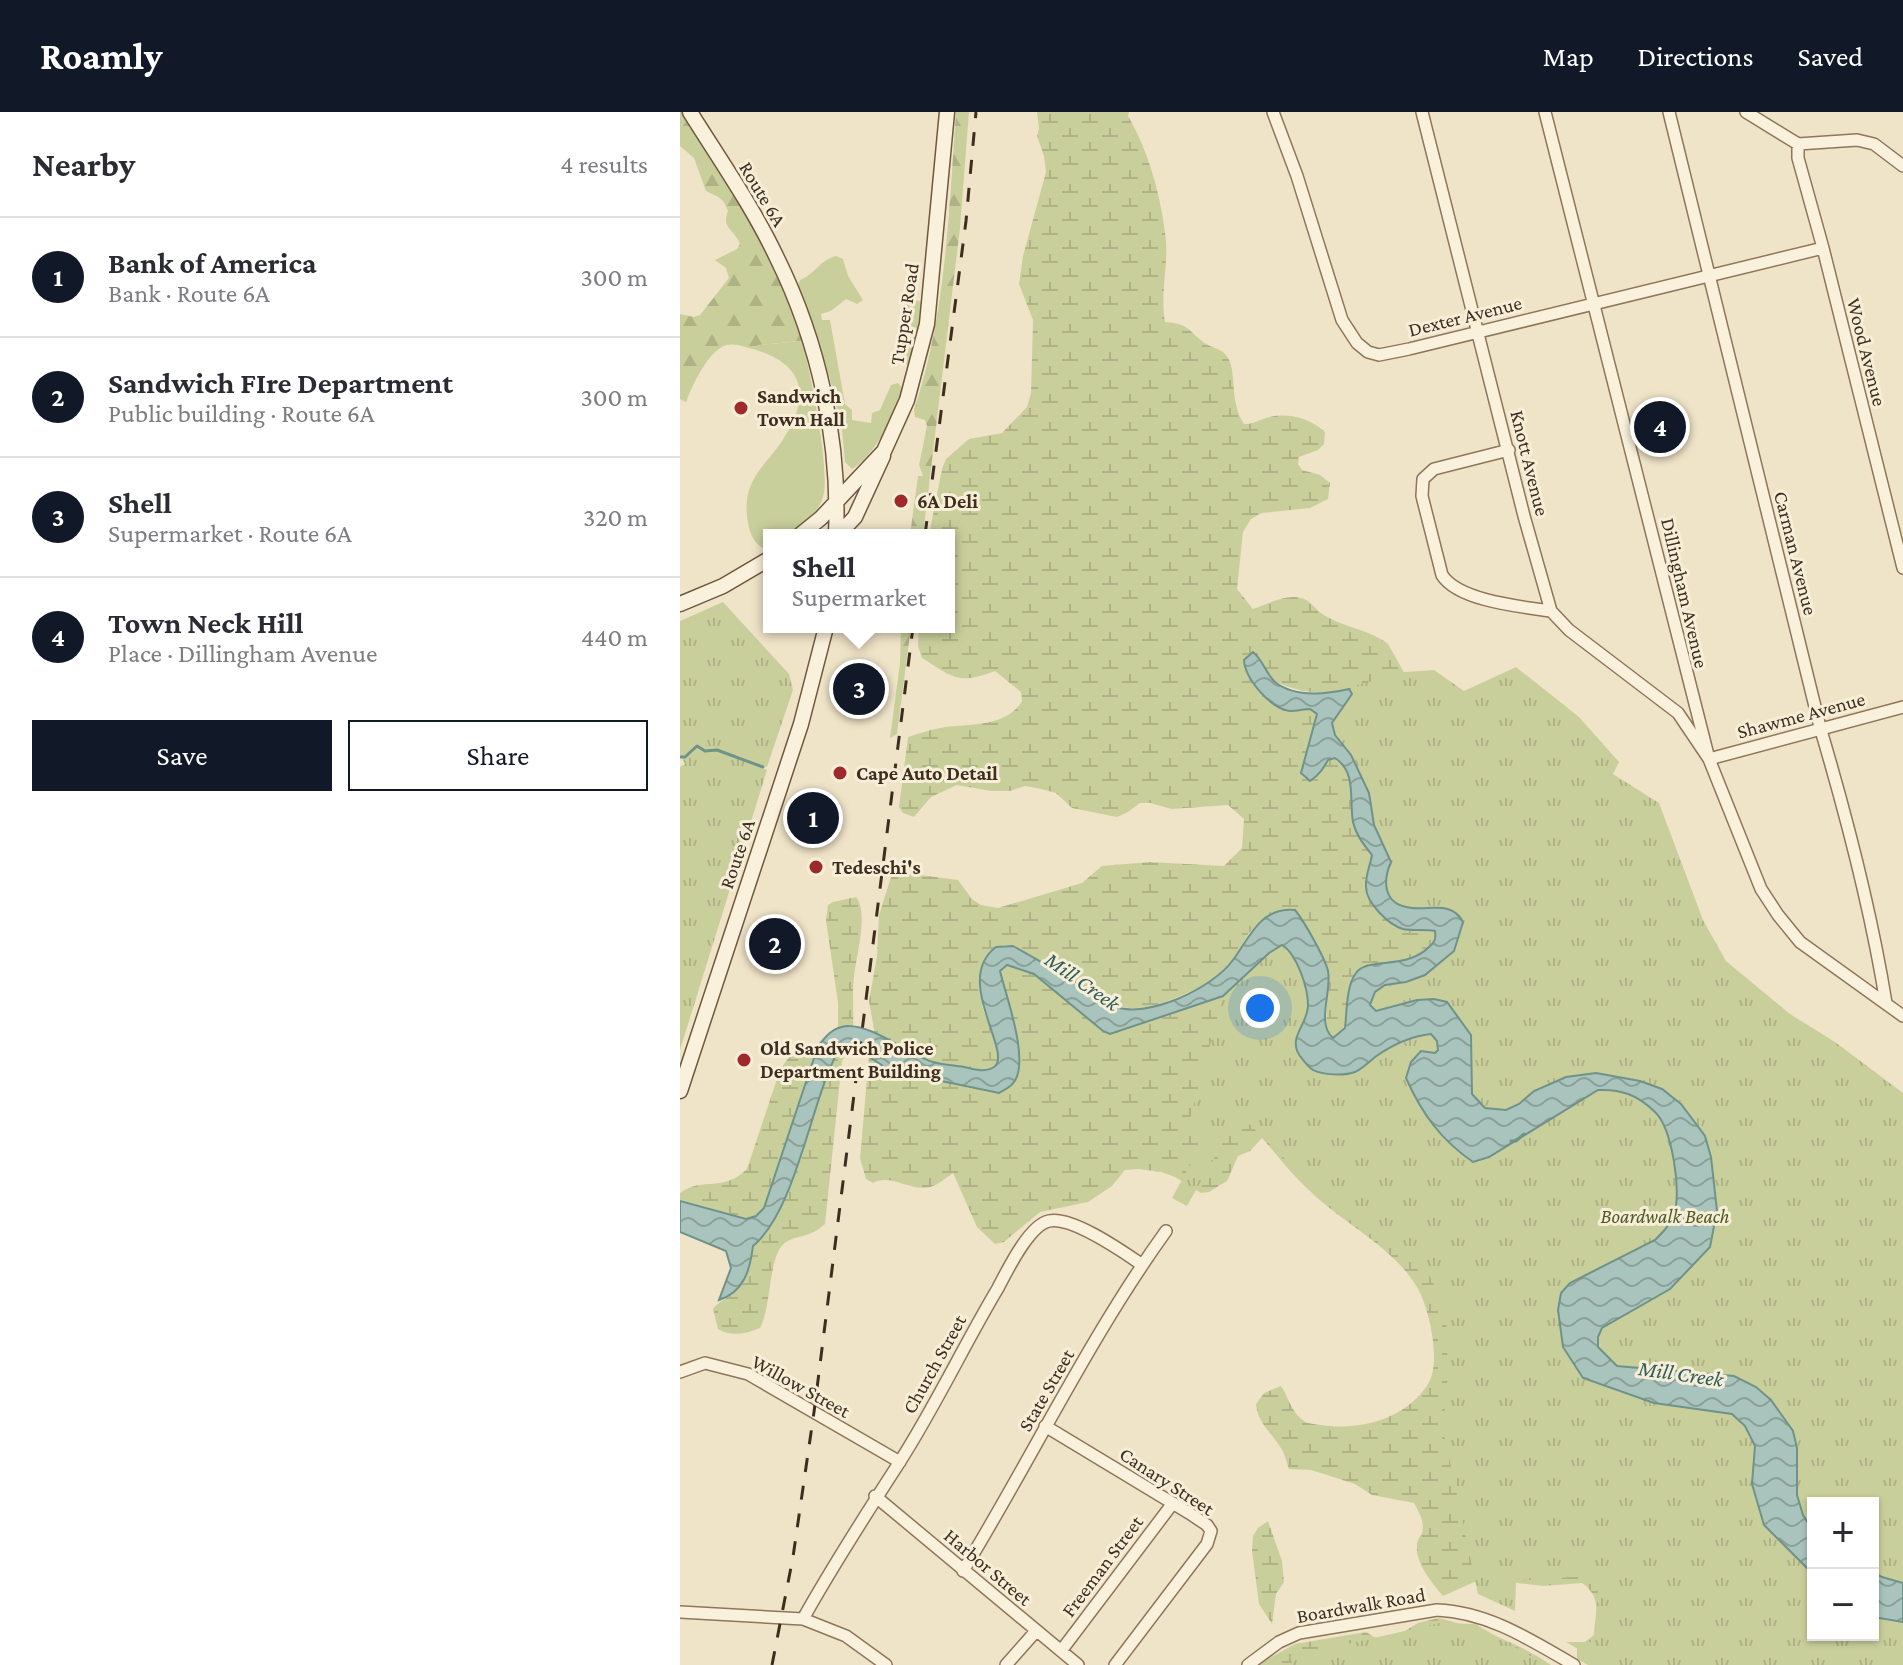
<!DOCTYPE html>
<html lang="en">
<head>
<meta charset="utf-8">
<style>
  :root { --surface:#fff; --page:#f2f2f3; --text:#2b2b33; --muted:#7c7c81; --line:#e1e1e2; --accent:#111827 }
  body { margin:0; font-family:"Crimson Pro",serif; background:var(--page); color:var(--text) }
  .controls { position:absolute; right:24px; bottom:24px; display:grid; overflow:hidden; border-radius:0px; box-shadow:0 2px 6px #0004 }
  .controls button { width:72px; height:72px; display:grid; place-items:center; padding:0; border:0; border-bottom:2px solid var(--line); background:var(--surface); color:var(--text); font:40px sans-serif }
  .you { position:absolute; left:580px; top:896px; width:28px; height:28px; margin:-20px; border:6px solid #fff; border-radius:50%; background:#1a73e8; box-shadow:0 0 0 12px #1a73e833 }
  .badge { display:grid; place-items:center; width:52px; height:52px; border-radius:50%; background:var(--accent); color:#fff; font-size:26px; font-weight:700 }
  .pin { position:absolute; translate:-50% -50%; border:4px solid #fff; box-shadow:0 2px 8px #0006 }
  .popup { position:absolute; left:83px; top:417px; width:192px; height:104px; box-sizing:border-box; display:grid; place-content:center; border-radius:0px; background:var(--surface); filter:drop-shadow(0 2px 6px #0005); font-size:26px; white-space:nowrap; color:var(--muted) }
  .popup b { font-size:30px; color:var(--text) }
  .popup::after { content:''; position:absolute; left:50%; top:100%; margin-left:-16px; border:16px solid transparent; border-top-color:var(--surface) }
  .list { margin:0; padding:0; list-style:none }
  h2 { display:flex; justify-content:space-between; align-items:center; height:104px; margin:0; padding:0 32px; font-size:34px }
  h2 small { font-size:26px; font-weight:400; color:var(--muted) }
  .list li { display:grid; grid-template-columns:52px 1fr auto; gap:24px; align-items:center; box-sizing:border-box; height:120px; padding:0 32px; border-top:2px solid var(--line) }
  .list b { display:block; font-size:30px; white-space:nowrap }
  .list p { margin:0; font-size:26px; white-space:nowrap; color:var(--muted) }
  .list em { font-size:26px; font-style:normal; color:var(--muted) }
  .actions { display:flex; gap:16px; padding:24px 32px }
  .actions a { flex:1; padding:18px 0; border:2px solid var(--accent); border-radius:0px; text-align:center; font-size:28px; color:var(--accent) }
  .actions .main { background:var(--accent); color:#fff }
  .map { position:relative; flex:none; width:1223px; height:1553px; overflow:hidden }
  header { display:flex; align-items:center; gap:48px; box-sizing:border-box; height:112px; padding:0 40px; background:var(--accent); color:#fff }
  header strong { font-size:38px }
  nav { display:flex; gap:44px; margin-inline-start:auto; font-size:28px }
  main { display:flex }
  aside { flex:1; background:var(--surface) }
  .map>svg:first-child { display:block }
  .grass { fill:#c9cf9b }
  .forest { fill:url(#forest-firs) }
  .wetland { fill:url(#wetland-marsh) }
  .park { fill:url(#park-tufts); fill-rule:evenodd }
  .water { fill:url(#water-waves); stroke:#6f938a; stroke-width:2 }
  .lines { fill:none; stroke-linecap:round; stroke-linejoin:round }
  .stream { stroke:#6f938a; stroke-width:3 }
  .minor-casing { stroke:#8d765c; stroke-width:14 }
  .secondary-casing { stroke:#6f573f; stroke-width:17 }
  .minor { stroke:#faf1dc; stroke-width:11 }
  .secondary { stroke:#faf1dc; stroke-width:14 }
  .rail { stroke:#3d2e20; stroke-width:3; stroke-dasharray:14 14; stroke-linecap:butt }
  .poi-dot { fill:#9e2a2b; stroke:#f7eed8; stroke-width:3 }
  .labels { text-anchor:middle; stroke-width:6; stroke-linejoin:round; paint-order:stroke }
  .street-label { font-size:20px; fill:#3d2e20; stroke:#f7eed8 }
  .poi-label { font-size:20px; font-weight:bold; fill:#3d2e20; stroke:#f7eed8; text-anchor:start }
  .park-label { font-size:20px; font-style:italic; fill:#4d5a26; stroke:#f7eed8 }
  .water-label { font-size:22px; font-style:italic; fill:#2f5d5a; stroke:#f7eed8 }
</style>
</head>
<body>
<header>
<strong>Roamly</strong>
<nav><a>Map</a><a>Directions</a><a>Saved</a></nav>
</header>
<main>
<aside>
<h2>Nearby<small>4 results</small></h2>
<ul class="list">
<li><span class="badge">1</span><div><b>Bank of America</b><p>Bank · Route 6A</p></div><em>300 m</em></li>
<li><span class="badge">2</span><div><b>Sandwich FIre Department</b><p>Public building · Route 6A</p></div><em>300 m</em></li>
<li><span class="badge">3</span><div><b>Shell</b><p>Supermarket · Route 6A</p></div><em>320 m</em></li>
<li><span class="badge">4</span><div><b>Town Neck Hill</b><p>Place · Dillingham Avenue</p></div><em>440 m</em></li>
</ul>
<div class="actions"><a class="main">Save</a><a>Share</a></div>
</aside>
<div class="map">
<svg width="1223" height="1553" viewBox="0 0 1223 1553">
  <defs>
    <pattern id="forest-firs" width="22" height="20" patternUnits="userSpaceOnUse" patternTransform="scale(2)"><rect width="22" height="20" fill="#c9cf9b"/><path d="M5 1l3.5 6h-7zM16 11l3.5 6h-7z" fill="#aeb285"/></pattern>
    <pattern id="wetland-marsh" width="20" height="14" patternUnits="userSpaceOnUse" patternTransform="scale(2)"><rect width="20" height="14" fill="#c9cf9b"/><path d="M1 5h8M5 5V1M11 12h8M15 12V8" fill="none" stroke="#aeb285"/></pattern>
    <pattern id="park-tufts" width="24" height="20" patternUnits="userSpaceOnUse" patternTransform="scale(2)"><rect width="24" height="20" fill="#c9cf9b"/><path d="M3 7l-1-3M5 7V3M7 7l1-3M15 17l-1-3M17 17v-4M19 17l1-3" fill="none" stroke="#aeb285"/></pattern>
    <pattern id="water-waves" width="16" height="10" patternUnits="userSpaceOnUse" patternTransform="scale(2)"><rect width="16" height="10" fill="#a9c4bc"/><path d="M0 5q4-4 8 0t8 0" fill="none" stroke="#8ba098"/></pattern>
  </defs>
  <rect width="100%" height="100%" fill="#f0e4c8"/>
  <path class="grass" d="M 156,144 L 163,147 L 168,164 L 183,188 L 177,192 L 166,187 L 151,199 L 141,202 L 142,208 L 150,208 L 165,292 L 172,298 L 172,308 L 191,311 L 192,301 L 200,298 L 211,273 L 218,271 L 223,277 C 220,299 191,347 172,357 L 165,350 L 162,318 L 150,267 L 118,173 L 120,168 C 134,163 141,147 156,144 Z
    M 231,186 L 241,190 L 238,219 L 230,252 L 221,253 L 218,248 L 224,196 Z
    M 122,229 C 130,258 151,360 143,385 C 138,401 124,413 111,423 L 89,423 L 88,439 C 77,434 72,427 69,416 C 66,402 65,386 71,373 C 77,358 91,345 100,332 C 130,288 129,253 73,237 L 78,233 Z"/>
  <path class="forest" d="M 0,0 L 2,0 C 48,74 96,146 122,229 C 107,230 92,232 78,233 L 73,237 C 65,235 55,231 47,233 C 29,237 12,274 6,290 L 0,287 L 0,202 L 14,205 L 20,203 L 49,166 L 46,156 L 35,148 L 57,137 L 60,132 C 54,116 41,117 48,99 C 43,85 38,85 26,79 L 14,46 L 0,34 Z
    M 276,0 L 289,0 L 280,116 L 243,423 L 230,423 L 238,364 L 243,364 L 239,353 L 247,314 L 245,308 L 235,305 L 234,298 C 266,203 269,99 276,0 Z
    M 221,515 L 231,515 L 217,622 L 210,626 L 220,551 Z"/>
  <path class="wetland" d="M 357,0 L 449,0 L 448,4 C 469,40 482,87 486,129 C 488,156 480,182 485,210 C 508,212 506,216 522,229 C 531,237 542,235 548,246 C 557,260 549,289 564,312 C 572,312 575,310 583,307 C 604,299 629,305 645,320 L 644,332 L 638,338 L 619,345 L 618,352 L 622,358 L 640,363 L 650,371 L 648,387 L 630,396 L 582,401 L 571,407 L 563,420 L 557,477 L 573,497 C 587,492 606,482 621,486 C 630,488 634,496 641,501 C 660,515 692,518 708,532 L 1193,1391 L 1133,1391 L 774,839 L 669,577 C 625,587 603,574 565,554 C 573,568 583,590 599,594 C 613,598 626,593 638,602 L 621,661 L 655,646 C 676,660 672,698 678,720 C 680,729 686,736 692,743 L 687,767 L 724,817 L 743,816 L 756,819 C 758,852 709,851 687,853 L 665,916 L 653,927 L 646,917 L 648,861 L 624,810 L 582,808 L 569,821 L 552,849 L 529,872 L 466,898 L 433,894 L 333,834 L 323,833 L 302,894 L 319,941 L 318,950 L 314,955 L 303,958 L 252,950 L 195,923 L 189,889 L 197,844 L 199,803 L 211,765 L 218,760 L 278,768 L 292,787 L 301,793 L 318,796 L 402,771 L 422,754 L 469,750 L 544,754 L 562,736 L 564,707 L 548,693 L 492,697 L 470,691 L 460,691 L 448,700 L 437,705 L 392,696 L 376,681 L 361,677 L 345,674 L 330,679 L 311,679 L 277,673 L 251,685 L 234,705 L 223,701 L 219,695 L 228,625 C 238,622 249,618 260,616 C 288,611 325,617 342,589 L 341,580 L 315,559 C 278,573 274,566 242,546 L 238,534 L 239,515 L 269,515 L 269,423 L 249,423 L 262,357 L 266,347 L 289,327 L 322,321 L 347,295 L 351,281 L 353,208 L 339,172 L 343,144 L 366,60 L 364,44 L 357,24 L 359,16 Z
    M 176,785 C 189,800 176,845 174,865 C 172,881 174,898 173,915 L 158,917 L 158,891 L 146,808 L 148,793 L 153,790 Z
    M 328,853 L 354,862 L 423,919 L 430,922 L 543,884 L 625,909 L 1133,1523 L 1193,1523 L 1223,1553 L 908,1553 L 897,1547 L 897,1536 L 914,1523 C 917,1501 921,1484 902,1471 L 863,1474 L 801,1467 L 763,1484 C 752,1471 735,1451 737,1433 C 737,1428 740,1425 742,1421 C 745,1409 739,1401 734,1391 L 692,1383 L 675,1372 L 631,1358 L 609,1357 C 607,1351 605,1343 602,1338 C 592,1321 578,1312 576,1292 L 584,1281 L 601,1274 C 609,1286 611,1300 624,1309 C 628,1312 635,1312 641,1313 C 680,1319 726,1307 748,1272 C 761,1251 750,1203 741,1183 C 721,1139 665,1113 631,1080 C 613,1064 598,1044 582,1026 L 570,1039 L 558,1044 L 547,1069 L 529,1080 L 521,1081 L 495,1065 L 481,1060 L 459,1057 L 445,1058 L 432,1074 L 408,1090 L 360,1100 L 324,1130 L 315,1132 L 297,1115 L 273,1061 C 266,1066 258,1073 250,1075 C 230,1080 211,1061 193,1071 L 186,1067 L 180,1046 L 189,944 L 221,965 L 247,966 L 319,981 L 337,965 L 340,939 L 320,859 Z
    M 170,937 L 162,949 L 145,1112 C 129,1127 117,1122 105,1131 C 88,1143 92,1194 80,1216 C 66,1222 51,1225 38,1217 L 33,1197 C 39,1189 45,1188 53,1182 C 66,1171 71,1150 73,1134 C 115,1099 131,992 157,941 Z
    M 123,942 L 133,946 L 84,1096 L 76,1104 L 66,1107 L 0,1089 L 0,1081 C 23,1064 43,1081 67,1057 L 100,958 L 109,945 Z
    M 588,1409 L 602,1449 L 604,1470 L 596,1482 L 592,1512 L 579,1492 L 572,1439 L 573,1424 L 578,1416 Z
    M 759,1506 C 798,1516 837,1530 871,1553 L 577,1553 L 615,1532 L 686,1520 L 694,1525 L 710,1528 L 738,1511 Z"/>
  <path class="park" d="M 43,490 L 109,562 L 113,578 L 87,655 L 53,642 L 87,658 L 0,938 L 0,655 L 5,652 L 0,643 L 0,509 Z
    M 836,555 L 899,605 L 939,650 L 933,662 L 979,691 L 1023,808 L 1046,849 L 1110,902 L 1155,930 L 1223,981 L 1223,1553 L 925,1553 L 886,1530 L 913,1530 L 920,1463 L 836,1469 L 835,1499 L 798,1482 L 763,1317 L 768,1263 L 766,1198 L 740,1144 L 664,1090 L 620,1066 L 613,1055 L 559,1002 L 507,1094 L 492,1086 L 527,1022 L 509,1011 L 547,870 L 608,811 L 639,921 L 664,941 L 675,882 L 735,854 L 759,838 L 764,817 L 713,801 L 698,769 L 675,659 L 644,629 L 658,586 L 677,573 L 725,560 L 754,558 L 784,579 ZM 1133,1391 L 1193,1391 L 1193,1523 L 1133,1523 Z
    M 760,1511 L 795,1512 L 866,1553 L 613,1553 L 610,1545 Z"/>
  <path class="water" d="M 573,540 C 583,548 586,562 595,570 C 615,586 647,582 669,577 L 672,582 L 652,611 L 655,623 L 671,643 L 689,681 L 694,713 L 711,750 C 703,768 703,790 726,795 C 747,800 771,787 783,810 L 774,839 L 745,863 L 726,870 L 705,873 L 695,880 L 690,893 L 696,899 L 737,888 L 754,887 L 767,890 L 791,923 L 792,982 L 805,996 L 826,998 L 839,992 L 854,979 L 886,965 L 916,961 L 960,969 L 982,977 L 1001,992 L 1025,1024 L 1031,1045 L 1037,1099 L 1030,1135 L 990,1177 L 922,1216 L 918,1225 L 918,1235 L 937,1254 L 1054,1264 L 1076,1275 L 1091,1288 L 1113,1319 L 1117,1336 L 1117,1383 L 1123,1403 L 1133,1419 L 1133,1462 L 1084,1413 L 1072,1372 L 1075,1334 L 1065,1314 L 1052,1302 L 974,1291 L 903,1266 L 883,1235 L 878,1198 L 881,1181 L 890,1171 L 975,1128 C 983,1120 990,1113 994,1103 C 1002,1080 992,1016 975,1000 C 958,983 941,977 918,978 L 809,1045 L 793,1050 C 761,1028 742,1002 726,966 L 731,950 L 741,939 L 755,941 L 758,938 L 757,929 L 751,922 C 730,924 712,933 695,945 C 689,950 682,957 675,960 C 665,964 642,963 633,958 C 628,955 623,948 620,944 C 607,925 628,913 628,893 C 628,876 617,842 602,833 L 589,841 L 543,884 L 430,922 L 423,919 L 354,862 L 327,853 L 320,859 C 326,884 350,949 334,970 C 331,975 324,978 319,981 L 247,966 L 221,966 L 185,942 L 170,937 L 157,941 C 130,993 116,1098 73,1134 C 70,1158 64,1180 39,1188 L 51,1156 L 46,1139 L 0,1120 L 0,1089 L 66,1107 L 76,1104 L 84,1096 L 138,934 C 146,924 153,915 167,914 C 194,913 227,942 253,950 C 263,953 274,953 284,955 C 293,957 305,961 314,955 C 334,941 272,868 316,835 L 333,834 C 356,847 379,860 402,874 C 412,880 422,889 433,894 C 466,908 533,876 553,848 C 570,825 580,795 615,798 C 624,809 645,846 648,859 C 652,879 636,912 653,926 L 665,916 C 667,900 666,874 676,861 C 688,844 725,859 749,835 C 755,830 756,827 755,819 C 745,817 733,819 723,817 C 709,813 686,791 686,775 C 685,765 690,754 692,743 C 684,733 676,723 673,710 C 669,688 677,660 655,646 L 648,648 C 643,657 639,663 630,669 L 621,661 L 637,602 L 630,597 C 624,597 617,599 610,599 C 591,597 565,567 564,548 Z
    M 1193,1460 L 1202,1465 L 1223,1471 L 1223,1510 L 1193,1505 Z"/>
  <g class="lines">
    <path class="stream" d="M 0,645 L 5,645 L 17,634 L 25,639 L 37,638 L 83,655
      M 831,1029 L 836,1029 L 844,1022"/>
    <g class="minor-casing">
      <path id="minor" d="M 593,0 L 617,64 L 662,208 L 677,231 L 688,240 L 699,243 L 729,237 L 1143,136
        M 742,0 L 844,404 L 871,499 L 889,518 L 998,601 L 1029,647 L 1223,595
        M 865,0 L 1029,647 L 1081,777 L 1098,803 L 1120,830 L 1223,904
        M 989,0 L 1140,615 C 1167,706 1191,798 1206,891
        M 1066,0 L 1118,32 L 1177,28 L 1194,32 L 1223,54
        M 1118,32 L 1118,46 L 1143,136 L 1223,456
        M 829,338 L 754,357 L 743,367 L 742,384 L 762,463 C 778,489 843,495 871,499
        M 0,1260 L 25,1251 L 68,1262 L 220,1350
        M 365,1314 L 509,1401 L 527,1413 L 531,1419 L 527,1432 L 435,1553
        M 195,1384 L 398,1553
        M 283,1459 C 352,1346 409,1226 486,1119
        M 0,1500 L 123,1507 L 166,1524 L 206,1553
        M 123,1507 C 153,1453 186,1402 219,1351 C 255,1295 284,1233 318,1176 C 327,1159 349,1113 369,1109 C 392,1104 442,1139 461,1152
        M 381,1539 L 493,1391
        M 326,1553 L 356,1519
        M 568,1553 L 599,1530 L 619,1521 L 757,1498 C 808,1500 851,1528 894,1553"/>
    </g>
    <g class="secondary-casing">
      <path id="secondary" d="M 10,0 C 40,48 73,95 97,146 C 139,231 160,328 156,423
        M 120,423 L 141,406 L 204,339 L 227,288 L 247,212 L 267,0
        M 158,423 L 175,405 L 203,344
        M 0,492 L 43,474 L 89,447
        M 0,979 L 121,612 L 146,515"/>
    </g>
    <use href="#minor" class="minor"/>
    <use href="#secondary" class="secondary"/>
    <path class="rail" d="M 245,423 L 286,109 L 296,0
      M 92,1553 L 113,1445 L 134,1300 L 233,515"/>
  </g>
  <g class="poi-dot">
    <circle cx="61" cy="296" r="8"/>
    <circle cx="221" cy="389" r="8"/>
    <circle cx="160" cy="661" r="8"/>
    <circle cx="136" cy="755" r="8"/>
    <circle cx="64" cy="948" r="8"/>
  </g>
  <g class="labels">
    <g class="street-label">
      <text transform="translate(83 82) rotate(59)" y="7">Route 6A</text>
      <text transform="translate(224 202) rotate(-81)" y="7">Tupper Road</text>
      <text transform="translate(785 204) rotate(-14)" y="7">Dexter Avenue</text>
      <text transform="translate(1187 240) rotate(76)" y="7">Wood Avenue</text>
      <text transform="translate(850 351) rotate(76)" y="7">Knott Avenue</text>
      <text transform="translate(1116 441) rotate(76)" y="7">Carman Avenue</text>
      <text transform="translate(1005 481) rotate(77)" y="7">Dillingham Avenue</text>
      <text transform="translate(1121 603) rotate(-15)" y="7">Shawme Avenue</text>
      <text transform="translate(57 742) rotate(-71)" y="7">Route 6A</text>
      <text transform="translate(254 1252) rotate(-61)" y="7">Church Street</text>
      <text transform="translate(121 1274) rotate(29)" y="7">Willow Street</text>
      <text transform="translate(366 1278) rotate(-60)" y="7">State Street</text>
      <text transform="translate(487 1369) rotate(33)" y="7">Canary Street</text>
      <text transform="translate(422 1454) rotate(-53)" y="7">Freeman Street</text>
      <text transform="translate(308 1455) rotate(40)" y="7">Harbor Street</text>
      <text transform="translate(681 1493) rotate(-10)" y="7">Boardwalk Road</text>
    </g>
    <g class="poi-label">
      <text x="77" y="291">Sandwich<tspan x="77" dy="23">Town Hall</tspan></text>
      <text x="237" y="396">6A Deli</text>
      <text x="176" y="668">Cape Auto Detail</text>
      <text x="152" y="762">Tedeschi's</text>
      <text x="80" y="943">Old Sandwich Police<tspan x="80" dy="23">Department Building</tspan></text>
    </g>
    <g class="park-label">
      <text x="985" y="1111">Boardwalk Beach</text>
    </g>
    <g class="water-label">
      <text transform="translate(403 869) rotate(35)" y="8">Mill Creek</text>
      <text transform="translate(1001 1261) rotate(8)" y="8">Mill Creek</text>
    </g>
  </g>
</svg>
<div class="controls">
<button>+</button>
<button>−</button>
</div>
<div class="you"></div>
<div class="pin badge" style="left:133px;top:706px">1</div>
<div class="pin badge" style="left:95px;top:832px">2</div>
<div class="pin badge" style="left:179px;top:577px">3</div>
<div class="popup"><b>Shell</b>Supermarket</div>
<div class="pin badge" style="left:980px;top:315px">4</div>
</div>
</main>
</body>
</html>
